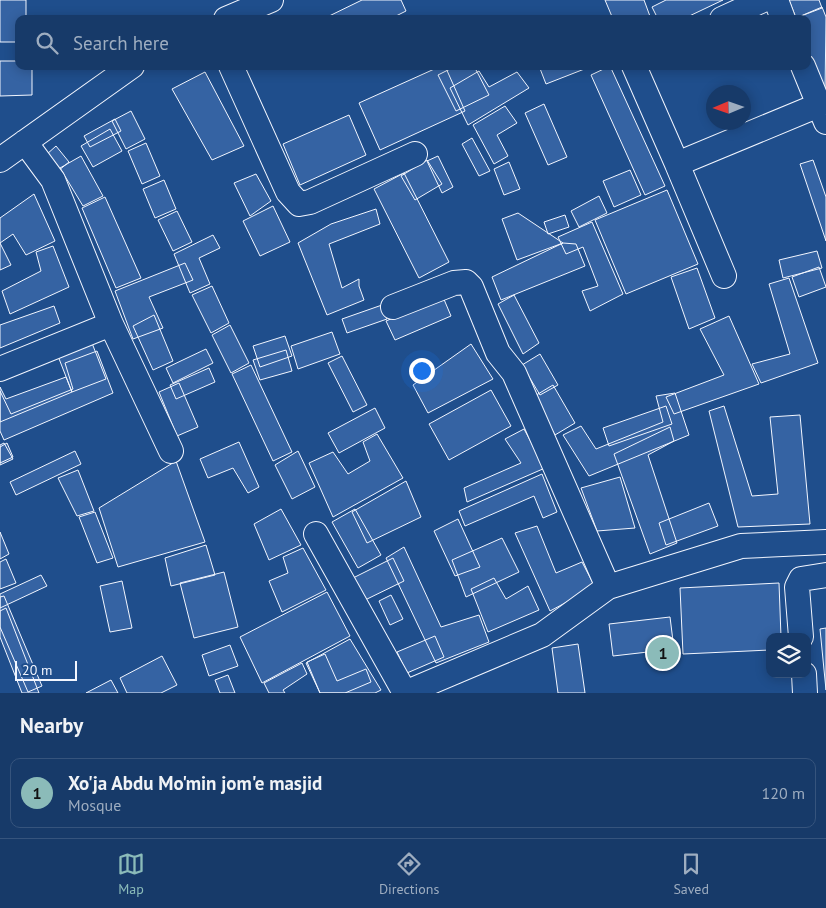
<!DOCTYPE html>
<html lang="en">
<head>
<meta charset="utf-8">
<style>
  :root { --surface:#173a69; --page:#244571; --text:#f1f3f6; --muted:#9eadc0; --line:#36547d; --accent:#8bbbb9 }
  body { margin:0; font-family:"PT Sans",sans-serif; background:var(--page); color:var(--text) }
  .controls { position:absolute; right:15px; bottom:15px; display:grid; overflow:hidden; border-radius:10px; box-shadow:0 2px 12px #0003 }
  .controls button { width:45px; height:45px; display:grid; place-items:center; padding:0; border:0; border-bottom:1px solid var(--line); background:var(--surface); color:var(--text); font:25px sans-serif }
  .compass { position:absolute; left:706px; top:85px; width:45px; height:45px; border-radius:50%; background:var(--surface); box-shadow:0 2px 12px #0003; rotate:268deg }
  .scale { position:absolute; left:15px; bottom:12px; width:62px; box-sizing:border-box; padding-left:5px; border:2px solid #f2f6ff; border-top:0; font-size:14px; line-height:18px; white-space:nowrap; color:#f2f6ff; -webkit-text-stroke:4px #1f4e8c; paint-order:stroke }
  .you { position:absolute; left:421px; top:370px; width:18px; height:18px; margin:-12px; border:4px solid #fff; border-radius:50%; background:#1a73e8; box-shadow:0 0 0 8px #1a73e833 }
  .badge { display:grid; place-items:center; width:32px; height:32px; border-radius:50%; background:var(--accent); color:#111; font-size:16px; font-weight:700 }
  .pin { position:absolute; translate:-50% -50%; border:2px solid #fff; box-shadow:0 1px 5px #0006 }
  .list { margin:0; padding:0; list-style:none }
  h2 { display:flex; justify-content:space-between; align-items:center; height:65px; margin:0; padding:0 20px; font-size:21px }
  h2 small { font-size:16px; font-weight:400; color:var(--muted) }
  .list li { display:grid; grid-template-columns:32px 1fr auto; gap:15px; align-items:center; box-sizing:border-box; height:70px; margin:0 10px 10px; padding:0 10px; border:1px solid var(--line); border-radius:10px }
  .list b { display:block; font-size:19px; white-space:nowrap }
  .list p { margin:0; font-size:16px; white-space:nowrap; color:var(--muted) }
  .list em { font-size:16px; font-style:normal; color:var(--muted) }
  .icon { flex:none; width:28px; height:28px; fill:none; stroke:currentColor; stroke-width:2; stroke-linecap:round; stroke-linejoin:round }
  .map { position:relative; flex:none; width:826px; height:693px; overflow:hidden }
  .search { position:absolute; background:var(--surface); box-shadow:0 2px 12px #0003; left:15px; right:15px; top:15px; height:55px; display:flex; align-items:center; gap:12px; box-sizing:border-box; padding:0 18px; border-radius:10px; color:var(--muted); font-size:19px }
  .sheet { height:145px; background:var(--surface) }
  nav { display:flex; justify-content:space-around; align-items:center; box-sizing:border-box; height:70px; border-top:1px solid var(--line); background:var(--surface); font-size:14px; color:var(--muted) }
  nav a { display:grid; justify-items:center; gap:2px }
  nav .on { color:var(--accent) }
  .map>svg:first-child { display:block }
  .building { fill:#3563a3; stroke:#f2f6ff }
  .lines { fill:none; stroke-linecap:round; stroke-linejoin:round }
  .minor-casing { stroke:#f2f6ff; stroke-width:26 }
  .minor { stroke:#1f4e8c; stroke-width:24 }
</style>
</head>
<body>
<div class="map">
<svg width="826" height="693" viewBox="0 0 826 693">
  <rect width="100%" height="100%" fill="#1f4e8c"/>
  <path class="building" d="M 0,0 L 26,0 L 26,19 L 19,19 L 19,42 L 0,42 Z
    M 362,0 L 401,0 L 406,11 L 390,19 L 323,19 Z
    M 605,0 L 644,0 L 651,19 L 613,19 Z
    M 666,0 L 723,0 L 683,19 L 658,19 L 652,7 Z
    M 789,0 L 819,0 L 822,8 L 796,18 Z
    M 822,7 L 826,17 L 825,94 L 807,47 L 807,19 L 796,18 Z
    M 0,61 L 19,61 L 19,66 L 32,66 L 32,95 L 0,96 Z
    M 441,66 L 445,66 L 465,111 L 380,150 L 359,103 Z
    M 456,66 L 474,66 L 489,95 L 456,111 L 438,75 Z
    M 539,66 L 586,66 L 587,68 L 546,84 Z
    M 610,66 L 665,186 L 645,195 L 591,75 Z
    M 479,71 L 489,87 L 517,72 L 529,88 L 468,125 L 450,88 Z
    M 205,72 L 244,146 L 212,160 L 172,89 Z
    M 544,104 L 567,157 L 548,165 L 525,113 Z
    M 505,106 L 517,123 L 497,135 L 508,156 L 494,164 L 473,125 Z
    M 131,111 L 145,139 L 126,149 L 112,121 Z
    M 349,115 L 366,155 L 300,185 L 283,144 Z
    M 115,119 L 121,131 L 90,147 L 84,136 Z
    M 110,129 L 122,151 L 93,167 L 81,146 Z
    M 472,138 L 490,171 L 479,176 L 462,144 Z
    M 146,143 L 160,176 L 142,184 L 128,151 Z
    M 56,146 L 69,162 L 58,171 L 46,155 Z
    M 81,156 L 103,196 L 83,206 L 60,168 Z
    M 438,156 L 453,187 L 442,193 L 427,161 Z
    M 427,160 L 442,184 L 415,200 L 401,176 Z
    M 813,160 L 826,197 L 826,241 L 800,164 Z
    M 509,162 L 520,189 L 504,195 L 494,169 Z
    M 630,170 L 641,195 L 614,207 L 603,181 Z
    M 404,173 L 449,262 L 419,278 L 374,189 Z
    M 256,174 L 271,201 L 250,216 L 234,183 Z
    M 164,180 L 176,209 L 155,218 L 143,189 Z
    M 667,190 L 698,264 L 626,294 L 595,220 Z
    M 34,194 L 55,241 L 26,255 L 13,234 L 0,243 L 0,218 Z
    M 599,196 L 607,213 L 579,227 L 571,211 Z
    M 105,197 L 141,278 L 116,288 L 82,208 Z
    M 273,206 L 290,242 L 260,256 L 243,221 Z
    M 376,209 L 380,224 L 329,244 L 342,288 L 359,279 L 359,286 L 364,300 L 327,315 L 298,243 L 331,224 Z
    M 177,211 L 192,242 L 173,251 L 158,220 Z
    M 518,213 L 563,243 L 517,260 L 502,219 Z
    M 565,215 L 569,227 L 548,234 L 544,222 Z
    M 592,222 L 623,294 L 590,311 L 582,291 L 598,286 L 583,247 L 566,254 L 558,237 Z
    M 213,235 L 220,248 L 199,258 L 210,284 L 190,293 L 174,254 Z
    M 0,243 L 11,265 L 0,270 Z
    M 563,243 L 576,244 L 585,266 L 501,300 L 492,277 Z
    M 53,246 L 69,287 L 10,314 L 2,291 L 41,271 L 36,252 Z
    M 817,251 L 822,268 L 783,278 L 779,260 Z
    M 185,263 L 193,280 L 149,297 L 163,328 L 133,339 L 115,291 Z
    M 819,267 L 826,287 L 799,297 L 792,277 Z
    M 697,268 L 715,318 L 689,329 L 671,277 Z
    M 789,278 L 818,363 L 761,383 L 752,364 L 790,354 L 769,284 Z
    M 212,286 L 229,323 L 211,333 L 192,295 Z
    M 514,295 L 539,343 L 523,354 L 498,304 Z
    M 443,297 L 451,316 L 395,340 L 386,321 Z
    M 382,305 L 387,319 L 347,333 L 342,319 Z
    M 54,306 L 60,323 L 0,348 L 0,325 Z
    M 154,315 L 173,361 L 153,370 L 133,326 Z
    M 729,316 L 759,384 L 674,414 L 666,397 L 724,375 L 700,329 Z
    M 230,325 L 249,363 L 231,373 L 212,335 Z
    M 332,332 L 340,354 L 298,369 L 291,346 Z
    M 285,336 L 292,356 L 260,367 L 253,346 Z
    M 90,338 L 106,379 L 72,392 L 56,351 Z
    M 471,344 L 493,379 L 428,413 L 413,385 Z
    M 206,349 L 213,363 L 173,383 L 166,368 Z
    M 286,350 L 292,371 L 260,380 L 253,360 Z
    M 97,351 L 113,393 L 4,440 L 0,431 L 0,391 L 11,414 L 73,389 L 65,363 Z
    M 540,354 L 558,385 L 540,395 L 522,365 Z
    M 342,356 L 367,405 L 353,412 L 328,363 Z
    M 251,365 L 292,452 L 273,461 L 232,374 Z
    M 209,368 L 215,382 L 176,399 L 170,385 Z
    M 66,377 L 72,392 L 0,422 L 0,387 L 6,399 Z
    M 179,383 L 198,427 L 177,436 L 159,392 Z
    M 553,385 L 575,423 L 555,435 L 533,397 Z
    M 491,390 L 511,426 L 449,460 L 429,424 Z
    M 675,393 L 689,435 L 589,476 L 563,435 L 581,426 L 596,449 L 663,422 L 656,396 Z
    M 666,406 L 672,424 L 609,446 L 603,428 Z
    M 724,406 L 752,496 L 778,494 L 770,417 L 800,415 L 810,524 L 738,527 L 709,411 Z
    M 375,408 L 385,428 L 339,453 L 328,433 Z
    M 670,427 L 674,441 L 648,455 L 677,543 L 650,554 L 614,454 Z
    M 524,429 L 545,468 L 467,502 L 464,488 L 521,463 L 505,439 Z
    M 377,434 L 403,478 L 333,517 L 309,463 L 333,452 L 348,474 L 370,461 L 363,442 Z
    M 239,442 L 259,487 L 248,493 L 233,468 L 208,478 L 200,459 Z
    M 4,443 L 13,459 L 0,465 L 0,445 Z
    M 7,443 L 13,457 L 0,463 L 0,447 Z
    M 75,451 L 81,464 L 16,495 L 10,482 Z
    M 298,451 L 315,487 L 292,499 L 275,465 Z
    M 176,461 L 205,542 L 118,567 L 99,508 Z
    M 78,470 L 94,511 L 77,516 L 58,478 Z
    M 542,474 L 557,512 L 543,518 L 534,496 L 465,526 L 459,511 Z
    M 620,477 L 635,528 L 597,531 L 581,488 Z
    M 406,481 L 421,517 L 367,543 L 352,512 Z
    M 709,503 L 718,526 L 666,545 L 659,523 Z
    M 281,509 L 301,545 L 269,560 L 254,524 Z
    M 355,509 L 381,555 L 358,568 L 332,522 Z
    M 95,512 L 113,558 L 97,563 L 79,517 Z
    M 458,519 L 480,567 L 455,576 L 434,531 Z
    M 537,526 L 556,573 L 582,562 L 595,587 L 550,611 L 515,533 Z
    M 0,532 L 9,554 L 0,559 Z
    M 502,538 L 519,572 L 466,597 L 452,560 Z
    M 206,545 L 215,575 L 171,586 L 165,558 Z
    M 404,547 L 441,627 L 479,615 L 489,642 L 436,663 L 386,558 Z
    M 303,548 L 326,590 L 282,612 L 269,581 L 288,573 L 283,557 Z
    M 393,558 L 404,581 L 363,601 L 353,578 Z
    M 6,559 L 16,583 L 0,589 L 0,562 Z
    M 224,572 L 238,627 L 194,638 L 180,583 Z
    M 41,575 L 47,586 L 0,608 L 0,594 Z
    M 494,578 L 506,599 L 528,586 L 539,610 L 488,632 L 471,589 Z
    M 122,581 L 132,628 L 110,632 L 100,586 Z
    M 779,583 L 781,637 L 770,637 L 770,650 L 683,654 L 680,588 Z
    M 327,592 L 350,636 L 262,683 L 240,637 Z
    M 391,595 L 403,619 L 390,625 L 379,601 Z
    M 4,596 L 42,686 L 28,692 L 0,627 L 0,597 Z
    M 6,608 L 39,693 L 22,693 L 0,637 L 0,611 Z
    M 670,617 L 674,649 L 613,656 L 609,624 Z
    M 826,628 L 826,690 L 820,629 Z
    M 435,636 L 444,657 L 407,673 L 397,652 Z
    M 350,639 L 381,690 L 375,693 L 320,693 L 306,663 Z
    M 578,644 L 585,693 L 558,693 L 552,648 Z
    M 230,645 L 238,666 L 209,676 L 202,655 Z
    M 325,654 L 337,681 L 366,669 L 371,682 L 345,693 L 320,693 L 307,662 Z
    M 162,656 L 177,685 L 161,693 L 127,693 L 120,678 Z
    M 302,663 L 307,674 L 283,690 L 285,693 L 269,693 L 264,683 Z
    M 228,675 L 235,693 L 220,693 L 215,680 Z
    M 111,680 L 118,693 L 86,693 Z"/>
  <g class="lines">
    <g class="minor-casing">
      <path id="minor" d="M 776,0 L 783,19
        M 226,19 L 271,0
        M 722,19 L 763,0
        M 231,66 L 288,192 L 299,204 L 310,202 L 415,154
        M 634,66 L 677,164 L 819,105
        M 803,66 L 826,122
        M 25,142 L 53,180 L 111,324 L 171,451
        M 0,160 L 132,66
        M 677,164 L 724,276
        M 393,307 L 454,283 L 466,282 L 471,287 L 498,353 L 514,373 L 608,587 L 741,546 L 826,542
        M 0,369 L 111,324
        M 316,534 L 405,693
        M 801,637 L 797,587 L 801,579 L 826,575
        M 804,674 L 805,693
        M 405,693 L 542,635 L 608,587"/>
    </g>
    <use href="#minor" class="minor"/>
  </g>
</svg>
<div class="controls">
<button><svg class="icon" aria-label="layers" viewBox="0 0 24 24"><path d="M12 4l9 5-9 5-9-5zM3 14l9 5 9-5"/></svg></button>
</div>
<svg class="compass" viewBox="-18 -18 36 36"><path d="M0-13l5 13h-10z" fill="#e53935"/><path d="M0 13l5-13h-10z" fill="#9eadc0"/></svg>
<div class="scale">20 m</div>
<div class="you"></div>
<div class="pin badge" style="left:663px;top:653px">1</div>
<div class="search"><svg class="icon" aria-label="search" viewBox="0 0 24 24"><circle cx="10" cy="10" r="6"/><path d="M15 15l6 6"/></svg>Search here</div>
</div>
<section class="sheet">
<h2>Nearby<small></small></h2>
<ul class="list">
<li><span class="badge">1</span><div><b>Xo'ja Abdu Mo'min jom'e masjid</b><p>Mosque</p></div><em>120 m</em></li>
</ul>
</section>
<nav>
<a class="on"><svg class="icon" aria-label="map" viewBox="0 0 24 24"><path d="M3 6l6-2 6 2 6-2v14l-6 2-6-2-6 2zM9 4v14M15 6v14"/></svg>Map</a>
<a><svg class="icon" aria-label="directions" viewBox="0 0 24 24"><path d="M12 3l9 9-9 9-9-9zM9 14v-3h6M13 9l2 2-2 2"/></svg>Directions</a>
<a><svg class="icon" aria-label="saved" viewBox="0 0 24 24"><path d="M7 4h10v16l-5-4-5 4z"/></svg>Saved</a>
</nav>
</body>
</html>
